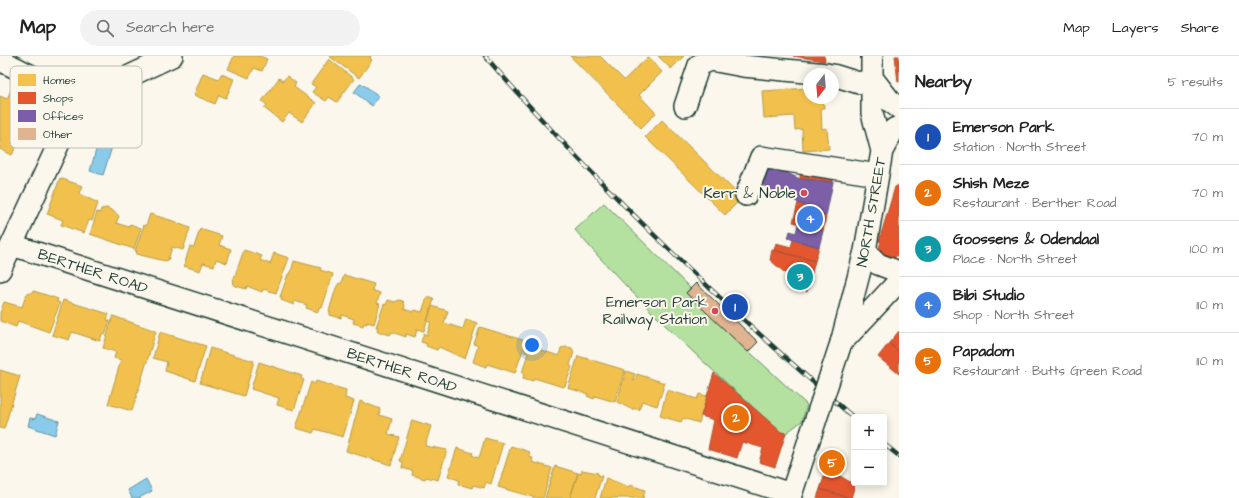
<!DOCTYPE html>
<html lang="en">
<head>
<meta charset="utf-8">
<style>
  :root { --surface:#fff; --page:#f2f2f2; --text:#222; --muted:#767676; --line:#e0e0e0; --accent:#111827 }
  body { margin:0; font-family:"Architects Daughter",sans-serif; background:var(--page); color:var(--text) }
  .controls { position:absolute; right:12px; bottom:12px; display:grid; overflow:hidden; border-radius:4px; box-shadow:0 2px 10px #0003 }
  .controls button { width:36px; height:36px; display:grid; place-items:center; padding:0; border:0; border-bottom:1px solid var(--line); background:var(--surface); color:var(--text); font:20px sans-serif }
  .compass { position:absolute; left:803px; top:12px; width:36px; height:36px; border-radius:50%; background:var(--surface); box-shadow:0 2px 10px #0003; rotate:196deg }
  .you { position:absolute; left:532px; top:289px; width:14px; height:14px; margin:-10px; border:3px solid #fff; border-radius:50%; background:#1a73e8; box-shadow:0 0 0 6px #1a73e833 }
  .badge { display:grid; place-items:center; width:26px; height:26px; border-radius:50%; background:var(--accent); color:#fff; font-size:13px; font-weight:700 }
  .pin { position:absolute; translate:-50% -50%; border:2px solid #fff; box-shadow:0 1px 4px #0006 }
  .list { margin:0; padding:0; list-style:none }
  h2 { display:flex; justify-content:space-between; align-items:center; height:52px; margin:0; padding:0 16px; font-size:17px }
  h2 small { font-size:13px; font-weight:400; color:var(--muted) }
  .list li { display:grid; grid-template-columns:26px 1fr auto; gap:12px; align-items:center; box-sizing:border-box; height:56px; padding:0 16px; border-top:1px solid var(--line) }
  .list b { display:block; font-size:15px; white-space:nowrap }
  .list p { margin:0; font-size:13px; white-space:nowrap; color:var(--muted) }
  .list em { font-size:13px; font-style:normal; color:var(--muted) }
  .icon { flex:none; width:22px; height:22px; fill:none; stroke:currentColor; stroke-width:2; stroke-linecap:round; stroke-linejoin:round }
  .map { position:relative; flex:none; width:899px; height:442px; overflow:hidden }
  header { display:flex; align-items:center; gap:24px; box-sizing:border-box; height:56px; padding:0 20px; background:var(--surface); border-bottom:1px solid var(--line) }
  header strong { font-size:19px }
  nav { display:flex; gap:22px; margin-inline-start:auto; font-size:14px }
  .search { width:280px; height:36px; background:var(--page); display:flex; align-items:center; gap:10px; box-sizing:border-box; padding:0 14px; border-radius:22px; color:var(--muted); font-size:15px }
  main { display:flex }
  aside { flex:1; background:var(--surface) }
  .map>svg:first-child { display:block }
  .green { fill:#b4e1a0; stroke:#6a8f6a }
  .water { fill:#8acbeb; stroke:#5f92a2 }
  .homes { fill:#f2c14e; stroke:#b39946 }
  .shops { fill:#e4572e; stroke:#a94f30 }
  .offices { fill:#7b5ea7; stroke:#5f5484 }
  .building { fill:#e0b491; stroke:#1f3d34 }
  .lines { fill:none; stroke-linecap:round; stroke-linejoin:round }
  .minor-casing { stroke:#1f3d34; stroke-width:24 }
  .minor { stroke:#fbf7ec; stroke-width:21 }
  .rail-casing { stroke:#1f3d34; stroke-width:4.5 }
  .rail { stroke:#fbf7ec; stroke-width:3; stroke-dasharray:9; stroke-linecap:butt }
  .minor-bridge-casing { stroke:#1f3d34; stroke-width:24; stroke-linecap:butt }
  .minor-bridge { stroke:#fbf7ec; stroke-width:21 }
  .poi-dot { fill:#d1495b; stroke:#fbf7ec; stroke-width:1.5 }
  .labels { text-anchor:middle; stroke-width:4; stroke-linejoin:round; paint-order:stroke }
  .poi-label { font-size:15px; fill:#1f3d34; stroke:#fbf7ec; text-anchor:end }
  .street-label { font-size:15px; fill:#1f3d34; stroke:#fbf7ec }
  .key { fill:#fbf7ec; stroke:#b9bfb5; stroke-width:1 }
  .key-label { font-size:11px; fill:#1f3d34 }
</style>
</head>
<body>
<header>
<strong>Map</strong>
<div class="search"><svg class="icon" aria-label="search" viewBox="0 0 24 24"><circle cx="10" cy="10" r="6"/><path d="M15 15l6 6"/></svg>Search here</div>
<nav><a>Map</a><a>Layers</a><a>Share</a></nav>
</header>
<main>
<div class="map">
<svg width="899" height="442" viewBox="0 0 899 442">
  <rect width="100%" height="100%" fill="#fbf7ec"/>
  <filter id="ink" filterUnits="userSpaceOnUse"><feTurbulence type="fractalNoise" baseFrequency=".025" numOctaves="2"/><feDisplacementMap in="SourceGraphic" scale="8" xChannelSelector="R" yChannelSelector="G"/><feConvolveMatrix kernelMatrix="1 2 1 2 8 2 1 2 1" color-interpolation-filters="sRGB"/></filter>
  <g filter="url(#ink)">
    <path class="green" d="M 604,147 L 690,232 L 686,237 L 807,349 L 802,365 L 786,377 L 781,376 C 709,312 638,247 575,174 Z"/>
    <path class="water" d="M 361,27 L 379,40 L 372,50 L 354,36 Z
      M 98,87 L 112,91 L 103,119 L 90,115 Z
      M 37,358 L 59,365 L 55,379 L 28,370 L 30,362 L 35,363 Z
      M 146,423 L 152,435 L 139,442 L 132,442 L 128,434 Z"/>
    <path class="homes" d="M 234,0 L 260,0 L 267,3 L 262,15 L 254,12 L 249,22 L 228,13 Z
      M 329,0 L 371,0 L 370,2 L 372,4 L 359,22 Z
      M 570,0 L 600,0 L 624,24 L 648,1 L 662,16 L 639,39 L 656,57 L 641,72 Z
      M 658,0 L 684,0 L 671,13 Z
      M 329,3 L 354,23 L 337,46 L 329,41 L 326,45 L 312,36 L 316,31 L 311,28 Z
      M 203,17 L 219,23 L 221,18 L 234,23 L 226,42 L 219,39 L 215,48 L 194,39 Z
      M 287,20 L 296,27 L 294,31 L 316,47 L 302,66 L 289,57 L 282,66 L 264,52 L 267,49 L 262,45 L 279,22 L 283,25 Z
      M 809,32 L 809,42 L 823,42 L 824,52 L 821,52 L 822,73 L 827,72 L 829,93 L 803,95 L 802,73 L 795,74 L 794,60 L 764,62 L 762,35 Z
      M 10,36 L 16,38 L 13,45 L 33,54 L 12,99 L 0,93 L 0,40 L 7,43 Z
      M 662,64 L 742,142 L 725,159 L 645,81 Z
      M 60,122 L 82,130 L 79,138 L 98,147 L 92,165 L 89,164 L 84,177 L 61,169 L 63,164 L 47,158 Z
      M 107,152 L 113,155 L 119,160 L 116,167 L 129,171 L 130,168 L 141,172 L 134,193 L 90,178 L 97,156 L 100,157 L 101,153 Z
      M 150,158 L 177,166 L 177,167 L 190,172 L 183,194 L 172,191 L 168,204 L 165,205 L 136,198 L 137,195 L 135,195 L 144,169 L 146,170 Z
      M 200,173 L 222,180 L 219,189 L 231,193 L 227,207 L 216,203 L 214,210 L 203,207 L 200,215 L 184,210 L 190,190 L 194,191 Z
      M 244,194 L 262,200 L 260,204 L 270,208 L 274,197 L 289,202 L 276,237 L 263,233 L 262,236 L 247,230 L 246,233 L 233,229 L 234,225 L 233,225 Z
      M 294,205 L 321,212 L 320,214 L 333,218 L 322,252 L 319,251 L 318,256 L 306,252 L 307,249 L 295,245 L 294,249 L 281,244 L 282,241 L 280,241 L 288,218 L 290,219 Z
      M 344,219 L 374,228 L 372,234 L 380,237 L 377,247 L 380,248 L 374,268 L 367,266 L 367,268 L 364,267 L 363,270 L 353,267 L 354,263 L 342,259 L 341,262 L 330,259 L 330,256 L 329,255 L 336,232 L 339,227 L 341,228 Z
      M 34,235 L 58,243 L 57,246 L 60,247 L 49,276 L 18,265 L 16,271 L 0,265 L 0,257 L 4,246 L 22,251 L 26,239 Z
      M 427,241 L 434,243 L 424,275 L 417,273 L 415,281 L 406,278 L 406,281 L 392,276 L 390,279 L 377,275 L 378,271 L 376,271 L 384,248 L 386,249 L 388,244 L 395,246 L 399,244 L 403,245 L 405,250 L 404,253 L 413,256 L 415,254 L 422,256 Z
      M 63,244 L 109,258 L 107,264 L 110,265 L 105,279 L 102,278 L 100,285 L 72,276 L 69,284 L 52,279 Z
      M 432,250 L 448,255 L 444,267 L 463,273 L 466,263 L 477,267 L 465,303 L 439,291 L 437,294 L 426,290 L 427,288 L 421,286 L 424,277 L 427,279 L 431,266 L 427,265 Z
      M 113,260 L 156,275 L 132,355 L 108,348 L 121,304 L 114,302 L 116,296 L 103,292 Z
      M 480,271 L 526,285 L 515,317 L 487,308 L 486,311 L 473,306 L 478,290 L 474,288 Z
      M 160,276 L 206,290 L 195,325 L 165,315 L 167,306 L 153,302 Z
      M 526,289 L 559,300 L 561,292 L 567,291 L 572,292 L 574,296 L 570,309 L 572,311 L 565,330 L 563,331 L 534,322 L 533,325 L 523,322 L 524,318 L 522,317 L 528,297 L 524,296 Z
      M 210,292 L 254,305 L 244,340 L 200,327 Z
      M 578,300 L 625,314 L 615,346 L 595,340 L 594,343 L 587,340 L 588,338 L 568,332 Z
      M 259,306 L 302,320 L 301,323 L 304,324 L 294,354 L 277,349 L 279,342 L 251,333 Z
      M 0,314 L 20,320 L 4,373 L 0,372 Z
      M 626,315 L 635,318 L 633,324 L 635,325 L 637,318 L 665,327 L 657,350 L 642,345 L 639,354 L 633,352 L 633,354 L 617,346 Z
      M 316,325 L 346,334 L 345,342 L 354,345 L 343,381 L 315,373 L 313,377 L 296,372 L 311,326 L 315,328 Z
      M 667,334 L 697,343 L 699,338 L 707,340 L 699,367 L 683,362 L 681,366 L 660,360 Z
      M 360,345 L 380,353 L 379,359 L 392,363 L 388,378 L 399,381 L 391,409 L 346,395 Z
      M 412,364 L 431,370 L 425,390 L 447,394 L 438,424 L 426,421 L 425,423 L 412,419 L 413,415 L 402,412 L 403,406 L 400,405 Z
      M 485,382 L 503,387 L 491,428 L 486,426 L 484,432 L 473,429 L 472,432 L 458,428 L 459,424 L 448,420 L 457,392 L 473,397 L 472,399 L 479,402 Z
      M 511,390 L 530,396 L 529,401 L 533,402 L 532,406 L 552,412 L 543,442 L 536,442 L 498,431 Z
      M 555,410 L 578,417 L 570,442 L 545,442 Z
      M 582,414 L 598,417 L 598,419 L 602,420 L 595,442 L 570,442 L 578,417 L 581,418 Z
      M 606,422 L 629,431 L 630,429 L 645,434 L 643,442 L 600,442 Z"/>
    <path class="shops" d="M 793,0 L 824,0 L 825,5 Z
      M 895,0 L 899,0 L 899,26 L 898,26 Z
      M 800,113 L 834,116 L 833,126 L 800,123 Z
      M 899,129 L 899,198 L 891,204 L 881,200 L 878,194 L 881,186 L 879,185 L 895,131 Z
      M 798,147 L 826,160 L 823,175 L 793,166 Z
      M 793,184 L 819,191 L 815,205 L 774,194 L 776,187 L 791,191 Z
      M 772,194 L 815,205 L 807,236 L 770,204 Z
      M 899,275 L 899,296 L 889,287 Z
      M 889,287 L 899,296 L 899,318 L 878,301 Z
      M 714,317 L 781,376 L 786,377 L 775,411 L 759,406 L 763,392 L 742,386 L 737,402 L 708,393 L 714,364 L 701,360 Z
      M 830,402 L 840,411 L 838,418 L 827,412 Z
      M 827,412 L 855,429 L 851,442 L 820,433 Z
      M 820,433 L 849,442 L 817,442 Z"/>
    <path class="offices" d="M 767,108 L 800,123 L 833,126 L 826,160 L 758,127 Z
      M 798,168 L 823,175 L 819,191 L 788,182 L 790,175 L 796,177 Z"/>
    <path class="building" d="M 696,227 L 758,286 L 748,296 L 686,237 Z"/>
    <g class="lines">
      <g class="minor-casing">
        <path id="minor" d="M 0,4 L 79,44
          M 833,19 L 859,27 L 873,23
          M 873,23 L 891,46 L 899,52
          M 79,44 L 172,0
          M 685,50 L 699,9 L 711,4 L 743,10 L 827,18
          M 882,95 L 894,73 L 899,71
          M 746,139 L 761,101 L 878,119
          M 12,189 L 791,438
          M 865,195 L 878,208 L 899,216
          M 0,214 L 79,44
          M 843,285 L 899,225
          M 841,287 L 865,195 L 882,95 L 872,57 L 872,0
          M 790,442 L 811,378"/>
      </g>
      <use href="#minor" class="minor"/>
      <g class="rail-casing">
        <path id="rail" d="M 485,0 C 598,131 724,249 854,362
          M 884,388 L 899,400"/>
      </g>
      <use href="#rail" class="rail"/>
      <g class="minor-bridge-casing">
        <path id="minor-bridge" d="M 811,378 L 841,287"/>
      </g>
      <use href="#minor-bridge" class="minor-bridge"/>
    </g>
  </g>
  <g class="poi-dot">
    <circle cx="804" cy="137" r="4"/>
    <circle cx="715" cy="255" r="4"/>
  </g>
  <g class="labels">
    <g class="poi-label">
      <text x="796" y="142">Kerr &amp; Noble</text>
      <text x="707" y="251">Emerson Park<tspan x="707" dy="17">Railway Station</tspan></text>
    </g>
    <g class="street-label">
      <text transform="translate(871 156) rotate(-80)" y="5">NORTH STREET</text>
      <text transform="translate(93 215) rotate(18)" y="5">BERTHER ROAD</text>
      <text transform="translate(402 314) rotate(18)" y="5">BERTHER ROAD</text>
    </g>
  </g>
  <rect x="10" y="10" width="132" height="82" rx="6" class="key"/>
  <rect x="18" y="18" width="18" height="12" fill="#f2c14e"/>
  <rect x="18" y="36" width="18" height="12" fill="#e4572e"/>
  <rect x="18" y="54" width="18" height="12" fill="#7b5ea7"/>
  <rect x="18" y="72" width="18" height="12" fill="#e0b491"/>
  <g class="key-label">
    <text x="43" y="28">Homes</text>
    <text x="43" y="46">Shops</text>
    <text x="43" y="64">Offices</text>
    <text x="43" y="82">Other</text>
  </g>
</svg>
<div class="controls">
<button>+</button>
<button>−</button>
</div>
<svg class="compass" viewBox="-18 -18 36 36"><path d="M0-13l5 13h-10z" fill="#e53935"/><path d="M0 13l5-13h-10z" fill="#767676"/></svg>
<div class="you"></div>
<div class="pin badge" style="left:735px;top:251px;background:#1a4fb4">1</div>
<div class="pin badge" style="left:736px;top:362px;background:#e8710a">2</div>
<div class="pin badge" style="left:800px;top:221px;background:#0f9aa8">3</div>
<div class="pin badge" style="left:810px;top:163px;background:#3f7fe0">4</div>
<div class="pin badge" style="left:832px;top:407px;background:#e8710a">5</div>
</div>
<aside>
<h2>Nearby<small>5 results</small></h2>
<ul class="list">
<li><span class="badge" style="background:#1a4fb4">1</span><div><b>Emerson Park</b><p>Station · North Street</p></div><em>70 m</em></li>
<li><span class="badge" style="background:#e8710a">2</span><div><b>Shish Meze</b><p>Restaurant · Berther Road</p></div><em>70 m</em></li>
<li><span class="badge" style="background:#0f9aa8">3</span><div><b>Goossens &amp; Odendaal</b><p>Place · North Street</p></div><em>100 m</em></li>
<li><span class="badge" style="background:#3f7fe0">4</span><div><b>Bibi Studio</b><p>Shop · North Street</p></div><em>110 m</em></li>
<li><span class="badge" style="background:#e8710a">5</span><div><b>Papadom</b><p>Restaurant · Butts Green Road</p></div><em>110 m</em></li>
</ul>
</aside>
</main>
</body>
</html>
